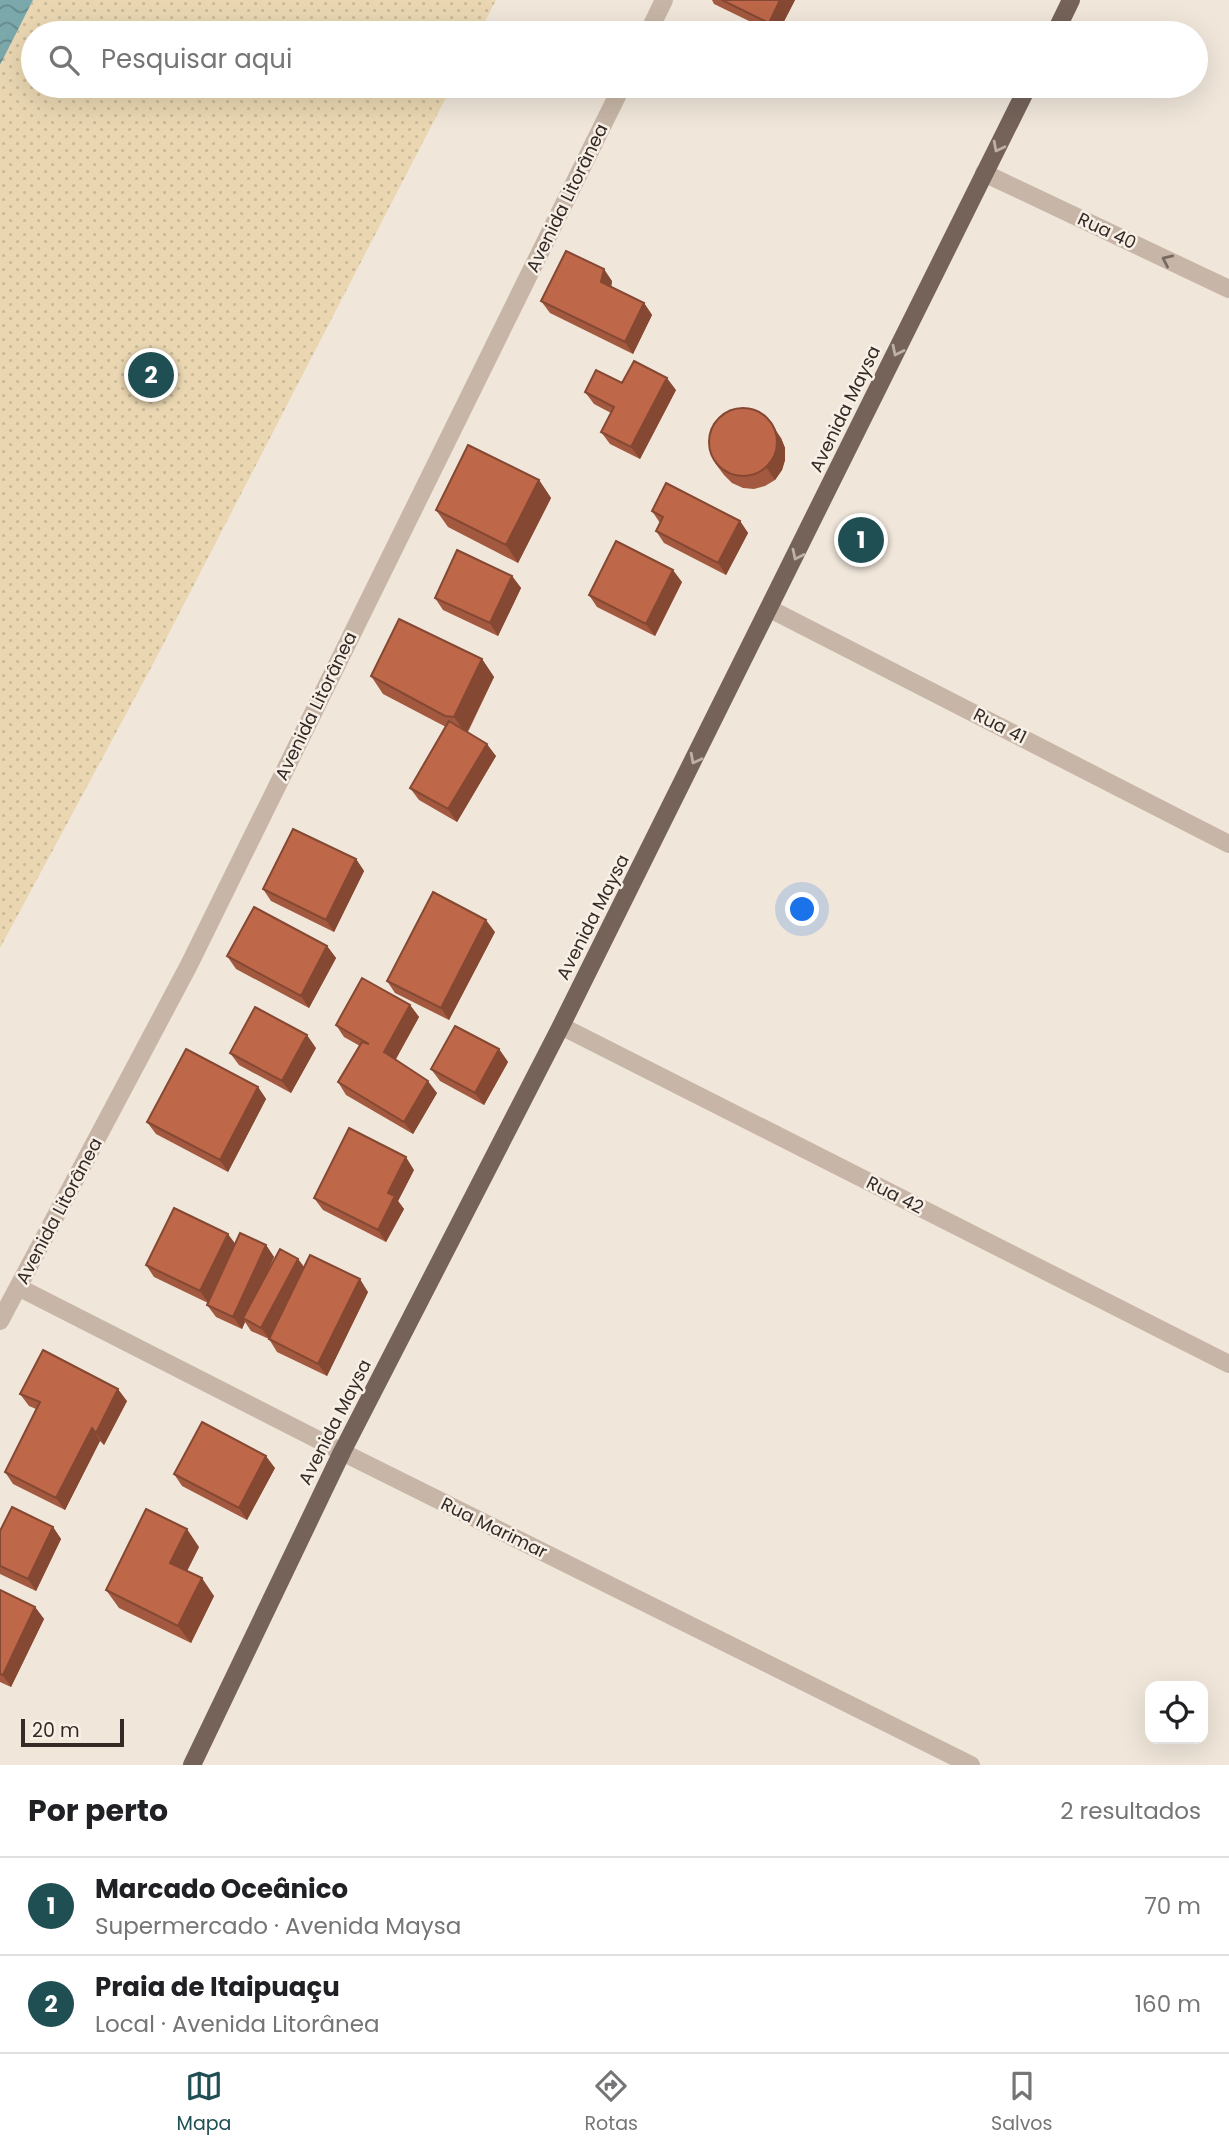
<!DOCTYPE html>
<html lang="pt">
<head>
<meta charset="utf-8">
<style>
  :root { --surface:#fff; --page:#f6f6f6; --text:#202124; --muted:#757577; --line:#e0e0e0; --accent:#1f4f53 }
  body { margin:0; font-family:Poppins,sans-serif; background:var(--page); color:var(--text) }
  .controls { position:absolute; right:21px; bottom:21px; display:grid; overflow:hidden; border-radius:14px; box-shadow:0 7px 28px #0002 }
  .controls button { width:63px; height:63px; display:grid; place-items:center; padding:0; border:0; border-bottom:2px solid var(--line); background:var(--surface); color:var(--text); font:35px sans-serif }
  .scale { position:absolute; left:21px; bottom:18px; width:103px; box-sizing:border-box; padding-left:7px; border:4px solid #342b27; border-top:0; font-size:19px; line-height:24px; white-space:nowrap; color:#342b27; -webkit-text-stroke:5px #f8f0e6; paint-order:stroke }
  .you { position:absolute; left:803px; top:910px; width:24px; height:24px; margin:-18px; border:5px solid #fff; border-radius:50%; background:#1a73e8; box-shadow:0 0 0 10px #1a73e833 }
  .badge { display:grid; place-items:center; width:46px; height:46px; border-radius:50%; background:var(--accent); color:#fff; font-size:23px; font-weight:700 }
  .pin { position:absolute; translate:-50% -50%; border:4px solid #fff; box-shadow:0 2px 7px #0006 }
  .list { margin:0; padding:0; list-style:none }
  h2 { display:flex; justify-content:space-between; align-items:center; height:91px; margin:0; padding:0 28px; font-size:30px }
  h2 small { font-size:23px; font-weight:400; color:var(--muted) }
  .list li { display:grid; grid-template-columns:46px 1fr auto; gap:21px; align-items:center; box-sizing:border-box; height:98px; padding:0 28px; border-top:2px solid var(--line) }
  .list b { display:block; font-size:26px; white-space:nowrap }
  .list p { margin:0; font-size:23px; white-space:nowrap; color:var(--muted) }
  .list em { font-size:23px; font-style:normal; color:var(--muted) }
  .icon { flex:none; width:38px; height:38px; fill:none; stroke:currentColor; stroke-width:2; stroke-linecap:round; stroke-linejoin:round }
  .map { position:relative; flex:none; width:1229px; height:1765px; overflow:hidden }
  .search { position:absolute; background:var(--surface); box-shadow:0 7px 28px #0002; left:21px; right:21px; top:21px; height:77px; display:flex; align-items:center; gap:18px; box-sizing:border-box; padding:0 24px; border-radius:38px; color:var(--muted); font-size:26px }
  .sheet { height:287px; background:var(--surface) }
  nav { display:flex; justify-content:space-around; align-items:center; box-sizing:border-box; height:98px; border-top:2px solid var(--line); background:var(--surface); font-size:19px; color:var(--muted) }
  nav a { display:grid; justify-items:center; gap:4px }
  nav .on { color:var(--accent) }
  .map>svg:first-child { display:block }
  .sand { fill:url(#sand-dots) }
  .water { fill:url(#water-waves) }
  .lines { fill:none; stroke-linecap:round; stroke-linejoin:round }
  .minor { stroke:#c7b6a7; stroke-width:18 }
  .primary { stroke:#756359; stroke-width:18 }
  .wall { fill:#a3593f }
  .shaded-wall { fill:#854833 }
  .building { fill:#be6749; stroke:#854833; stroke-width:2 }
  .oneway { stroke:#bdb1a7 }
  .oneway2 { stroke:#766a61 }
  .labels { text-anchor:middle; stroke-width:5; stroke-linejoin:round; paint-order:stroke }
  .street-label { font-size:18px; fill:#342b27; stroke:#f8f0e6 }
</style>
</head>
<body>
<div class="map">
<svg width="1229" height="1765" viewBox="0 0 1229 1765">
  <defs>
    <pattern id="sand-dots" width="8" height="8" patternUnits="userSpaceOnUse" patternTransform="scale(1.75)"><rect width="8" height="8" fill="#ead7b2"/><path d="M2 2h.1M6 6h.1" fill="none" stroke="#c9b999" stroke-width="1.8" stroke-linecap="round"/></pattern>
    <pattern id="water-waves" width="16" height="10" patternUnits="userSpaceOnUse" patternTransform="scale(1.75)"><rect width="16" height="10" fill="#7ba8ab"/><path d="M0 5q4-4 8 0t8 0" fill="none" stroke="#66898b"/></pattern>
  </defs>
  <rect width="100%" height="100%" fill="#f0e6da"/>
  <path class="sand" d="M 33,0 L 496,0 L 479,33 L 33,33 L 33,86 L 452,86 L 153,664 L 0,948 L 0,65 Z"/>
  <path class="water" d="M 0,0 L 33,0 L 0,65 Z"/>
  <g class="lines">
    <path class="minor" d="M 648,33 L 664,0
      M 984,173 L 1229,289
      M 770,609 L 1229,844
      M 561,1026 L 1229,1364
      M 18,1287 L 342,1452 L 971,1765
      M 0,1321 L 189,965 L 622,86"/>
    <path class="primary" d="M 1055,33 L 1071,0
      M 192,1765 L 342,1452 L 561,1026 L 1028,86"/>
  </g>
  <path class="wall" d="M 712,0 L 795,0 L 778,33 L 774,33 L 714,4 Z
    M 612,281 L 611,287 L 644,303 L 652,315 L 633,354 L 550,313 L 541,301 Z
    M 676,390 L 640,459 L 610,444 L 601,432 L 611,413 L 594,404 L 585,392 Z
    M 781,438 L 785,448 L 785,460 L 782,470 L 775,480 L 765,486 L 754,489 L 743,488 L 732,483 L 724,475 L 715,463 Z
    M 539,480 L 551,498 L 518,563 L 448,527 L 436,510 Z
    M 652,511 L 740,521 L 748,533 L 726,575 L 664,543 L 656,531 L 660,523 Z
    M 512,576 L 521,588 L 498,636 L 443,610 L 435,598 Z
    M 682,582 L 655,636 L 597,607 L 589,595 Z
    M 482,659 L 494,677 L 468,732 L 496,756 L 457,822 L 419,800 L 410,788 L 446,727 L 383,694 L 371,676 Z
    M 356,859 L 364,871 L 334,932 L 271,901 L 263,889 Z
    M 495,932 L 449,1020 L 395,993 L 387,981 Z
    M 327,946 L 336,958 L 309,1008 L 236,969 L 227,956 Z
    M 410,1005 L 419,1017 L 396,1059 L 437,1093 L 413,1134 L 346,1095 L 338,1082 L 360,1046 L 344,1037 L 336,1025 Z
    M 316,1048 L 291,1093 L 239,1065 L 230,1053 Z
    M 499,1049 L 508,1062 L 484,1105 L 440,1081 L 431,1069 Z
    M 258,1087 L 266,1099 L 228,1172 L 156,1134 L 147,1122 Z
    M 414,1170 L 398,1201 L 404,1209 L 386,1242 L 323,1210 L 314,1198 Z
    M 235,1244 L 266,1245 L 274,1257 L 267,1272 L 298,1259 L 304,1267 L 368,1292 L 327,1376 L 277,1352 L 269,1339 L 251,1331 L 245,1322 L 242,1329 L 216,1317 L 207,1305 L 208,1303 L 154,1277 L 146,1265 Z
    M 20,1394 L 127,1401 L 104,1445 L 100,1441 L 65,1510 L 13,1484 L 5,1472 L 36,1409 L 29,1406 Z
    M 275,1468 L 247,1520 L 182,1486 L 174,1474 Z
    M 53,1527 L 61,1539 L 36,1591 L 0,1574 L 0,1531 Z
    M 199,1547 L 187,1571 L 214,1596 L 191,1643 L 119,1608 L 106,1590 Z
    M 0,1590 L 35,1607 L 44,1619 L 11,1687 L 0,1682 Z"/>
  <path class="shaded-wall" d="M 780,0 L 795,0 L 778,33 L 776,33 L 769,23 Z
    M 604,269 L 612,281 L 610,294 L 601,282 Z
    M 644,303 L 652,315 L 633,354 L 625,342 Z
    M 667,378 L 676,390 L 640,459 L 631,447 Z
    M 773,426 L 781,438 L 785,448 L 785,460 L 782,470 L 775,480 L 766,467 Z
    M 539,480 L 551,498 L 518,563 L 506,545 Z
    M 740,521 L 748,533 L 726,575 L 718,563 Z
    M 673,570 L 682,582 L 655,636 L 646,624 Z
    M 512,576 L 521,588 L 498,636 L 490,623 Z
    M 482,659 L 494,677 L 466,734 L 454,717 Z
    M 487,744 L 496,756 L 457,822 L 448,809 Z
    M 356,859 L 364,871 L 334,932 L 326,920 Z
    M 486,920 L 495,932 L 449,1020 L 441,1008 Z
    M 327,946 L 336,958 L 309,1008 L 301,996 Z
    M 410,1005 L 419,1017 L 393,1064 L 384,1052 Z
    M 307,1035 L 316,1048 L 291,1093 L 282,1081 Z
    M 499,1049 L 508,1062 L 484,1105 L 475,1093 Z
    M 428,1081 L 437,1093 L 413,1134 L 404,1122 Z
    M 258,1087 L 266,1099 L 228,1172 L 220,1160 Z
    M 406,1157 L 414,1170 L 398,1201 L 404,1209 L 386,1242 L 378,1230 L 388,1193 Z
    M 228,1234 L 237,1246 L 209,1304 L 200,1291 Z
    M 266,1245 L 274,1257 L 246,1320 L 243,1318 L 245,1322 L 242,1329 L 233,1317 Z
    M 298,1259 L 307,1271 L 270,1340 L 261,1328 Z
    M 360,1279 L 368,1292 L 327,1376 L 318,1364 Z
    M 118,1389 L 127,1401 L 104,1445 L 96,1433 Z
    M 92,1428 L 100,1441 L 65,1510 L 56,1498 Z
    M 266,1456 L 275,1468 L 247,1520 L 239,1508 Z
    M 53,1527 L 61,1539 L 36,1591 L 28,1579 Z
    M 187,1529 L 199,1547 L 182,1581 L 170,1563 Z
    M 202,1578 L 214,1596 L 191,1643 L 178,1626 Z
    M 35,1607 L 44,1619 L 11,1687 L 3,1675 Z"/>
  <path class="building" d="M 722,0 L 780,0 L 769,23 Z
    M 566,251 L 604,269 L 601,282 L 644,303 L 625,342 L 541,301 Z
    M 634,361 L 667,378 L 631,447 L 601,432 L 614,407 L 585,392 L 596,370 L 622,383 Z
    M709 442a34 34 0 1 1 68 0a34 34 0 1 1-68 0Z
    M 468,445 L 539,480 L 506,545 L 436,510 Z
    M 666,483 L 740,521 L 718,563 L 656,531 L 663,517 L 652,511 Z
    M 616,541 L 673,570 L 646,624 L 589,595 Z
    M 457,550 L 512,576 L 490,623 L 435,598 Z
    M 399,619 L 482,659 L 454,717 L 445,716 L 371,676 Z
    M 449,721 L 487,744 L 448,809 L 410,788 Z
    M 293,829 L 356,859 L 326,920 L 263,889 Z
    M 433,892 L 486,920 L 441,1008 L 387,981 Z
    M 254,907 L 327,946 L 301,996 L 227,956 Z
    M 362,978 L 410,1005 L 384,1052 L 428,1081 L 404,1122 L 338,1082 L 362,1042 L 369,1044 L 336,1025 Z
    M 255,1007 L 307,1035 L 282,1081 L 230,1053 Z
    M 455,1026 L 499,1049 L 475,1093 L 431,1069 Z
    M 186,1049 L 258,1087 L 220,1160 L 147,1122 Z
    M 349,1128 L 406,1157 L 388,1193 L 395,1196 L 378,1230 L 314,1198 Z
    M 174,1208 L 228,1234 L 200,1291 L 146,1265 Z
    M 240,1233 L 266,1245 L 233,1317 L 207,1305 Z
    M 280,1249 L 298,1259 L 261,1328 L 243,1318 Z
    M 310,1255 L 360,1279 L 318,1364 L 269,1339 Z
    M 43,1350 L 118,1389 L 96,1433 L 92,1428 L 56,1498 L 5,1472 L 40,1402 L 20,1394 Z
    M 202,1422 L 266,1456 L 239,1508 L 174,1474 Z
    M 12,1507 L 53,1527 L 28,1579 L 0,1566 L 0,1531 Z
    M 146,1509 L 187,1529 L 170,1563 L 202,1578 L 178,1626 L 106,1590 Z
    M 0,1590 L 35,1607 L 3,1675 L 0,1674 Z"/>
  <defs><path id="oneway-chevron" d="M-2-3.5L2.5 0L-2 3.5" fill="none" stroke-width="1.6" stroke-linecap="round" stroke-linejoin="round" transform="scale(1.75)"/></defs>
  <g class="oneway">
    <use href="#oneway-chevron" transform="translate(998 147) rotate(117)"/>
    <use href="#oneway-chevron" transform="translate(897 351) rotate(116)"/>
    <use href="#oneway-chevron" transform="translate(797 555) rotate(116)"/>
    <use href="#oneway-chevron" transform="translate(695 759) rotate(117)"/>
  </g>
  <use class="oneway2" href="#oneway-chevron" transform="translate(1167 260) rotate(-155)"/>
  <g class="labels">
    <g class="street-label">
      <text transform="translate(567 198) rotate(-64)" y="6">Avenida Litorânea</text>
      <text transform="translate(1107 231) rotate(25)" y="6">Rua 40</text>
      <text transform="translate(845 409) rotate(-64)" y="6">Avenida Maysa</text>
      <text transform="translate(316 706) rotate(-64)" y="6">Avenida Litorânea</text>
      <text transform="translate(1000 726) rotate(27)" y="6">Rua 41</text>
      <text transform="translate(593 917) rotate(-63)" y="6">Avenida Maysa</text>
      <text transform="translate(895 1195) rotate(27)" y="6">Rua 42</text>
      <text transform="translate(59 1211) rotate(-62)" y="6">Avenida Litorânea</text>
      <text transform="translate(335 1422) rotate(-63)" y="6">Avenida Maysa</text>
      <text transform="translate(494 1528) rotate(26)" y="6">Rua Marimar</text>
    </g>
  </g>
</svg>
<div class="controls">
<button><svg class="icon" aria-label="locate" viewBox="0 0 24 24"><circle cx="12" cy="12" r="6"/><path d="M12 2v4M12 18v4M2 12h4M18 12h4"/></svg></button>
</div>
<div class="scale">20 m</div>
<div class="you"></div>
<div class="pin badge" style="left:861px;top:540px">1</div>
<div class="pin badge" style="left:151px;top:375px">2</div>
<div class="search"><svg class="icon" aria-label="search" viewBox="0 0 24 24"><circle cx="10" cy="10" r="6"/><path d="M15 15l6 6"/></svg>Pesquisar aqui</div>
</div>
<section class="sheet">
<h2>Por perto<small>2 resultados</small></h2>
<ul class="list">
<li><span class="badge">1</span><div><b>Marcado Oceânico</b><p>Supermercado · Avenida Maysa</p></div><em>70 m</em></li>
<li><span class="badge">2</span><div><b>Praia de Itaipuaçu</b><p>Local · Avenida Litorânea</p></div><em>160 m</em></li>
</ul>
</section>
<nav>
<a class="on"><svg class="icon" aria-label="map" viewBox="0 0 24 24"><path d="M3 6l6-2 6 2 6-2v14l-6 2-6-2-6 2zM9 4v14M15 6v14"/></svg>Mapa</a>
<a><svg class="icon" aria-label="directions" viewBox="0 0 24 24"><path d="M12 3l9 9-9 9-9-9zM9 14v-3h6M13 9l2 2-2 2"/></svg>Rotas</a>
<a><svg class="icon" aria-label="saved" viewBox="0 0 24 24"><path d="M7 4h10v16l-5-4-5 4z"/></svg>Salvos</a>
</nav>
</body>
</html>
